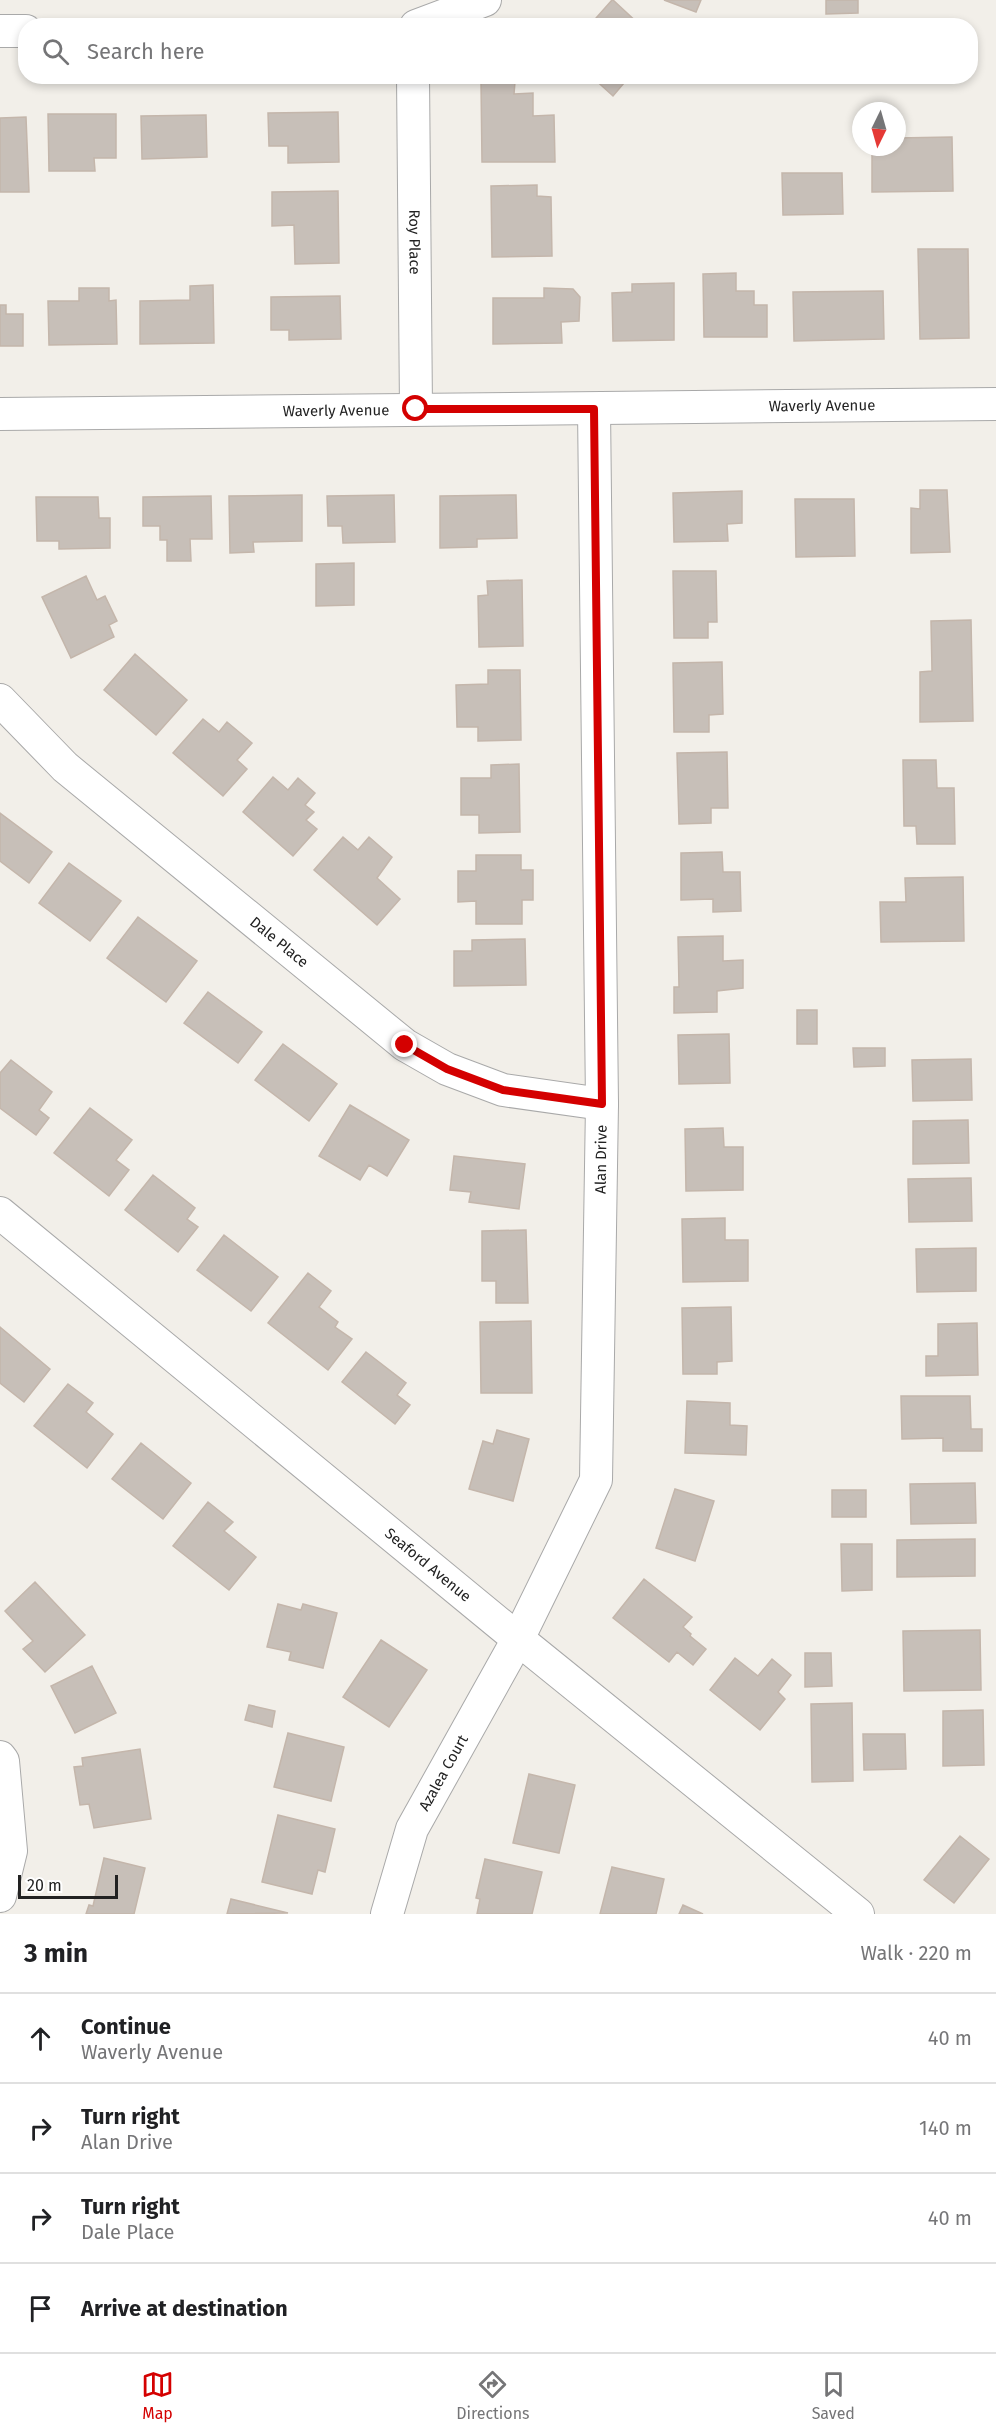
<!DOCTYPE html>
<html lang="en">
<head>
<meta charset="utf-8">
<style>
  :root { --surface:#fff; --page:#f2f2f2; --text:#202124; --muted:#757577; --line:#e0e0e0; --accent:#d40000 }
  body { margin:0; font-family:"Fira Sans",sans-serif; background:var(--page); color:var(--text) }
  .compass { position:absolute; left:852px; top:102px; width:54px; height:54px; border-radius:50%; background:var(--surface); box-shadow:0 3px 9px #0003; rotate:185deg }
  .scale { position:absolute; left:18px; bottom:15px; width:100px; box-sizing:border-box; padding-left:6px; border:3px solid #222; border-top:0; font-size:16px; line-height:21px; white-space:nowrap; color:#222; -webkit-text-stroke:4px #fff; paint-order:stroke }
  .stop { position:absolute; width:18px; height:18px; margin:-14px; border:4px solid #d40000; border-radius:50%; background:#fff }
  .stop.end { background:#d40000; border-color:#fff; box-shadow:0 2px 6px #0008 }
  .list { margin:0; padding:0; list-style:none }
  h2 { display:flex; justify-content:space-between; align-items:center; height:78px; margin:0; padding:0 24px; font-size:26px }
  h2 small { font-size:20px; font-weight:400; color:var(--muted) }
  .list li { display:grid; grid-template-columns:39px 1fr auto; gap:18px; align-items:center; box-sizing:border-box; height:90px; padding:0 24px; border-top:2px solid var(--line) }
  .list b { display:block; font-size:22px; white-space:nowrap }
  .list p { margin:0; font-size:20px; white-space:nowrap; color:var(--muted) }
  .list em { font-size:20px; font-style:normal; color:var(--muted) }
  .icon { flex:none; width:33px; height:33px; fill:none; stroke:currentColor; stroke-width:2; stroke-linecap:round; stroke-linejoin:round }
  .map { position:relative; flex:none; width:996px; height:1914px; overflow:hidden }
  .search { position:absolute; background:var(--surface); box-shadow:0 3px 9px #0003; left:18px; right:18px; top:18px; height:66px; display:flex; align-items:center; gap:15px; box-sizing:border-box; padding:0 21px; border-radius:24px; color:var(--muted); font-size:22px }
  .sheet { height:438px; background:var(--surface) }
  nav { display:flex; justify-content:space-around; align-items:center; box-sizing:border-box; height:84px; border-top:2px solid var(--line); background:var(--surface); font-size:16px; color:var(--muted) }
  nav a { display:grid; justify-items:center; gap:3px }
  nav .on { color:var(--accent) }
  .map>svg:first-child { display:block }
  .building { fill:#c7bfb8; stroke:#c4b6ab; stroke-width:1.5 }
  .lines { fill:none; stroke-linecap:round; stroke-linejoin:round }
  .street-casing { stroke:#a9a9a9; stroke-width:34 }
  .street { stroke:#fff; stroke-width:32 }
  .route { stroke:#d40000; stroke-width:8 }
  .labels { text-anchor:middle; stroke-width:4.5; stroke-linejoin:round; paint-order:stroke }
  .street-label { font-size:15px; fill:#222; stroke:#fff }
</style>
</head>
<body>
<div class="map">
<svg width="996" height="1914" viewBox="0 0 996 1914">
  <rect width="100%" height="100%" fill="#f2efe9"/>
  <path class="building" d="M 612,0 L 613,0 L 641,26 L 589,26 Z
    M 664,0 L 701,0 L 696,12 Z
    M 826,0 L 858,0 L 858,13 L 826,14 Z
    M 747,19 L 757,26 L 742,26 Z
    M 591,76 L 630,76 L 613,96 Z
    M 515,82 L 514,94 L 533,93 L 533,116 L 554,115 L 555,162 L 482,162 L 481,83 Z
    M 338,112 L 339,162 L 288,163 L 288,146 L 269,146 L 268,113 Z
    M 48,114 L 116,114 L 116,158 L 94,158 L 95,171 L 49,171 Z
    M 206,115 L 207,157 L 142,159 L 141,116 Z
    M 26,117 L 29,192 L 0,192 L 0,118 Z
    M 952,137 L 953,191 L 872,192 L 872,147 L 897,147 L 897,138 Z
    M 782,173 L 842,173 L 843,214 L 783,215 Z
    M 537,185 L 537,196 L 551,197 L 552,256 L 492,257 L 491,186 Z
    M 338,191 L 339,263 L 295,264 L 294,225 L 272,226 L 272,192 Z
    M 918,249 L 968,249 L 969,338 L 920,339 Z
    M 736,273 L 736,291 L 754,291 L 754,305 L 767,305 L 767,337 L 704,337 L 703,274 Z
    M 674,283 L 674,340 L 613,341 L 612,293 L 632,292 L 632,284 Z
    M 213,285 L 214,343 L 140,344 L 140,301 L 190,300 L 190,286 Z
    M 79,288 L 109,288 L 109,301 L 116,300 L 117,344 L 49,345 L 48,301 L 79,301 Z
    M 544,288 L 573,289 L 580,297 L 579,321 L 561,322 L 562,343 L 493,344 L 493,298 L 544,298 Z
    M 883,291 L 884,339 L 794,341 L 793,292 Z
    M 340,296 L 341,339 L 289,340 L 289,330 L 271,330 L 271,297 Z
    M 0,305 L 6,305 L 6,314 L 23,314 L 23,346 L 0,346 Z
    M 920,490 L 947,490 L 950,552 L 911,553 L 911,508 L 920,509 Z
    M 742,491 L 742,523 L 727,524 L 728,541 L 674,542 L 673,493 Z
    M 302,495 L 302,541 L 253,542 L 254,552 L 230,553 L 229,496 Z
    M 394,495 L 395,542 L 343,543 L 342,526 L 328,526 L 327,496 Z
    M 516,495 L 517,538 L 477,539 L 477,547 L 440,548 L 440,496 Z
    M 211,496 L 212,539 L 190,539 L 191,561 L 167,561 L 167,540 L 160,540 L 160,526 L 143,526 L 143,497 Z
    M 36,497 L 98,497 L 99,518 L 110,518 L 110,548 L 59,549 L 59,541 L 37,541 Z
    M 795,499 L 854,499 L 855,556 L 796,557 Z
    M 354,563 L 354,605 L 316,606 L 316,564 Z
    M 673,571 L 716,571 L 717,622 L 708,622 L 708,638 L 674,638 Z
    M 86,576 L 97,600 L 105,596 L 117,621 L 109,625 L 114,637 L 71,658 L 42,597 Z
    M 522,580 L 523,646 L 479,647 L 478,596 L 488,595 L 487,581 Z
    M 971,620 L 973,721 L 920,722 L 920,672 L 932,671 L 931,621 Z
    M 135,654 L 187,700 L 156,735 L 104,690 Z
    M 722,662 L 723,714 L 709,715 L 709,732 L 674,732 L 673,663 Z
    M 488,670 L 520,670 L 521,740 L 478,741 L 478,727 L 457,727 L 456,685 L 488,684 Z
    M 203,719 L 219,732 L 227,722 L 252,743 L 237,760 L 247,769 L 223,796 L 173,753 Z
    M 727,752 L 728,808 L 711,808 L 711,823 L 679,824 L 677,753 Z
    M 903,760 L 936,760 L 937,788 L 954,788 L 955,844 L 917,844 L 916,826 L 904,826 Z
    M 519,764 L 520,832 L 479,833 L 479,815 L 461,815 L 461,778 L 491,778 L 491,765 Z
    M 273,777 L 288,790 L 298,778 L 315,793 L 305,805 L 314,812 L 306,820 L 317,829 L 293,856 L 243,812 Z
    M 0,813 L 52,852 L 29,883 L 0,861 Z
    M 343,837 L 358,850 L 369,837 L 392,857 L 377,878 L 400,899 L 377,925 L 314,870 Z
    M 722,852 L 723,872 L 740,872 L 741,911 L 713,912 L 713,899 L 681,900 L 681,853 Z
    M 476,855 L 521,855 L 521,870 L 533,870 L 533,900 L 522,900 L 522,924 L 476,924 L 476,901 L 458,902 L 458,871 L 476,871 Z
    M 69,863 L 121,901 L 90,941 L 39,903 Z
    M 963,877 L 964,941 L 881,942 L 880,902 L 906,902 L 905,878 Z
    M 138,917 L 197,961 L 166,1002 L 107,958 Z
    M 723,936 L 723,961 L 743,960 L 743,988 L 717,991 L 717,1012 L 674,1013 L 674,987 L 679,987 L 678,937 Z
    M 525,939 L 526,985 L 454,986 L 454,951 L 472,951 L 472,940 Z
    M 208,992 L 262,1032 L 238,1063 L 184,1023 Z
    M 797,1010 L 817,1010 L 817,1044 L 797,1044 Z
    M 729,1034 L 730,1083 L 679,1084 L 678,1035 Z
    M 283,1044 L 337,1084 L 309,1121 L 255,1080 Z
    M 853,1048 L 885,1048 L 885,1066 L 854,1067 Z
    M 971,1059 L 972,1100 L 913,1101 L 912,1060 Z
    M 11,1060 L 52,1092 L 39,1110 L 49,1118 L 36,1135 L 0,1108 L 0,1073 Z
    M 350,1105 L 409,1140 L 387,1176 L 369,1165 L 360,1180 L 319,1156 Z
    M 90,1108 L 132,1140 L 116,1160 L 129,1170 L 109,1196 L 54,1153 Z
    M 968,1120 L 969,1163 L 913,1164 L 913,1121 Z
    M 723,1128 L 724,1147 L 743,1147 L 743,1190 L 686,1191 L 685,1129 Z
    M 454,1156 L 525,1164 L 519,1209 L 469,1202 L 471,1192 L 450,1190 Z
    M 153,1175 L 195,1208 L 187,1219 L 198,1227 L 178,1252 L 125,1210 Z
    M 971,1178 L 972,1221 L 909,1222 L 908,1179 Z
    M 725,1218 L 725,1240 L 748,1240 L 748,1281 L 683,1282 L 682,1219 Z
    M 526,1230 L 528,1303 L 496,1303 L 496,1281 L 482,1281 L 482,1231 Z
    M 224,1235 L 278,1277 L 251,1311 L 197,1270 Z
    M 976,1248 L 976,1291 L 917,1292 L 916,1249 Z
    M 308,1273 L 331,1291 L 319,1307 L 338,1322 L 335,1327 L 352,1339 L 328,1370 L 268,1323 Z
    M 731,1307 L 732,1361 L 717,1362 L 717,1374 L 683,1374 L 682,1308 Z
    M 531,1321 L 532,1393 L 481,1393 L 480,1322 Z
    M 977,1323 L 978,1375 L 926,1376 L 926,1356 L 938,1356 L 938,1324 Z
    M 0,1327 L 50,1369 L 24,1402 L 0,1383 Z
    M 366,1352 L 406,1383 L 397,1395 L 410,1405 L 395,1424 L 342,1382 Z
    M 68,1384 L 93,1403 L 86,1412 L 113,1434 L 87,1468 L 34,1426 Z
    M 901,1396 L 970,1396 L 971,1429 L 982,1429 L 982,1451 L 943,1451 L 943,1438 L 902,1439 Z
    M 687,1401 L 730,1403 L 730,1425 L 747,1426 L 746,1455 L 685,1453 Z
    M 497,1430 L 529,1439 L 513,1501 L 469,1489 L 483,1441 L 493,1444 Z
    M 141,1443 L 191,1483 L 163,1519 L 112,1479 Z
    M 975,1483 L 976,1523 L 911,1524 L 910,1484 Z
    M 675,1489 L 714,1501 L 695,1561 L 656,1548 Z
    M 832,1490 L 866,1490 L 866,1517 L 832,1517 Z
    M 208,1502 L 233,1522 L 224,1531 L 256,1557 L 229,1590 L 173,1546 Z
    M 975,1539 L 975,1576 L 897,1577 L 897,1540 Z
    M 841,1544 L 872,1544 L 872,1590 L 842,1591 Z
    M 644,1579 L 692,1617 L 683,1627 L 691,1634 L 690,1636 L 706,1649 L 693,1665 L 677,1652 L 669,1662 L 613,1618 Z
    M 35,1582 L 85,1635 L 45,1672 L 23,1649 L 33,1641 L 5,1611 Z
    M 278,1604 L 301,1610 L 303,1604 L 337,1613 L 323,1668 L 289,1660 L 291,1652 L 267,1647 Z
    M 980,1630 L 981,1690 L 904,1691 L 903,1631 Z
    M 381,1640 L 427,1670 L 389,1727 L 343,1697 Z
    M 805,1653 L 831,1653 L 832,1686 L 805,1687 Z
    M 735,1658 L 758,1676 L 772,1659 L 791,1675 L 778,1692 L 785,1699 L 760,1730 L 710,1690 Z
    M 92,1666 L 116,1713 L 75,1733 L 51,1686 Z
    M 852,1703 L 853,1781 L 812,1782 L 811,1704 Z
    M 249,1705 L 275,1711 L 272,1727 L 245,1720 Z
    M 983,1710 L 984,1765 L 943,1766 L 943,1711 Z
    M 288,1733 L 344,1747 L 331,1801 L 274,1787 Z
    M 863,1734 L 905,1734 L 906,1769 L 864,1770 Z
    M 140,1749 L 151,1819 L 94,1828 L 89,1804 L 80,1805 L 74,1767 L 83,1766 L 82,1758 Z
    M 529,1774 L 575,1785 L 559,1853 L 513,1843 Z
    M 278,1815 L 335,1829 L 325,1872 L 318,1870 L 312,1894 L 262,1882 Z
    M 960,1836 L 989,1859 L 954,1903 L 924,1880 Z
    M 104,1858 L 145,1868 L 134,1914 L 86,1914 L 89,1905 L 93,1906 Z
    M 485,1859 L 542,1872 L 532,1914 L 477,1914 L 480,1899 L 476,1898 Z
    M 612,1867 L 664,1879 L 656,1914 L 600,1914 Z
    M 231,1899 L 288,1913 L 227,1914 Z
    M 683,1905 L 703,1914 L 679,1914 Z"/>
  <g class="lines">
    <g class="street-casing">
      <g id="street">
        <path d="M 416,26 L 485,0"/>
        <path d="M 0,31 L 26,31"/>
        <path id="s1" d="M 413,76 L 416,409"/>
        <path id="s2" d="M 0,414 L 996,404"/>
        <path id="s3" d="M 0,700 L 65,767 L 405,1045 L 447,1069 L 503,1090 L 602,1104"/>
        <path id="s4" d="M 0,1213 L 518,1639 L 858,1914"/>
        <path d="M 0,1757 L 3,1761 L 11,1851 L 0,1896"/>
        <path id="s5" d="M 387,1914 L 412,1829 L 518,1639 L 596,1480 L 602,1104 L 594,409"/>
      </g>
    </g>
    <use href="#street" class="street"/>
  </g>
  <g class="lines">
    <path class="route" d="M 405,1045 L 447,1069 L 503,1090 L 602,1104 L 594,409 L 416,409"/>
  </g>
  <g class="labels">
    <g class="street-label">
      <text dy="5" stroke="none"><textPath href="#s1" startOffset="166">Roy Place</textPath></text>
      <text dy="5" stroke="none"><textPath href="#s2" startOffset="822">Waverly Avenue</textPath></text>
      <text dy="5" stroke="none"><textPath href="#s2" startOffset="336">Waverly Avenue</textPath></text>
      <text dy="5" stroke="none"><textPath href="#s3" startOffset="370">Dale Place</textPath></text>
      <text dy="5" stroke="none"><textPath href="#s5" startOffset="804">Alan Drive</textPath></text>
      <text dy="5" stroke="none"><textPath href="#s4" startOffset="554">Seaford Avenue</textPath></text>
      <text dy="5" stroke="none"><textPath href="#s5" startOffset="153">Azalea Court</textPath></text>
    </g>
  </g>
</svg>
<svg class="compass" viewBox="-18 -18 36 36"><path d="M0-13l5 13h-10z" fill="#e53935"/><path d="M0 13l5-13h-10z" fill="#757577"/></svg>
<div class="scale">20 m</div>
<div class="stop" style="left:416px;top:409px"></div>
<div class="stop end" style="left:405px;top:1045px"></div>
<div class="search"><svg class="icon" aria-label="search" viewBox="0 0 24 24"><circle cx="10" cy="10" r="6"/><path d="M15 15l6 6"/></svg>Search here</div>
</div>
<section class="sheet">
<h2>3 min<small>Walk · 220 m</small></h2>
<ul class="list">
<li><svg class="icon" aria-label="ahead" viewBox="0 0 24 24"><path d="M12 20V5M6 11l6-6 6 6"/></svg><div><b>Continue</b><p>Waverly Avenue</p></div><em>40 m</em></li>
<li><svg class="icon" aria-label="right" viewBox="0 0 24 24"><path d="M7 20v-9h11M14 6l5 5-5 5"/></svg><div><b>Turn right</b><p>Alan Drive</p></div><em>140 m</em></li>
<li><svg class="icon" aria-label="right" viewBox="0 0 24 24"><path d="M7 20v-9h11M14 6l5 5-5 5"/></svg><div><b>Turn right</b><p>Dale Place</p></div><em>40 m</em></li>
<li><svg class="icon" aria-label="arrive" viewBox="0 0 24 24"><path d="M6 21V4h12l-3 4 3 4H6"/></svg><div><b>Arrive at destination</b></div></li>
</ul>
</section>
<nav>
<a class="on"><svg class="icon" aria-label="map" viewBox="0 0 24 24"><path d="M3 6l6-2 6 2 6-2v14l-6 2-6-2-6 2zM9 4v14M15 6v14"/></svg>Map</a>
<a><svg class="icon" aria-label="directions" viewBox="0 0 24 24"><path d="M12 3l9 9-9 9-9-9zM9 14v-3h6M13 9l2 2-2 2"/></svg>Directions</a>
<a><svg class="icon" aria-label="saved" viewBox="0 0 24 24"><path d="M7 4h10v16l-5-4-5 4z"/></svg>Saved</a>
</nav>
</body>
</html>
